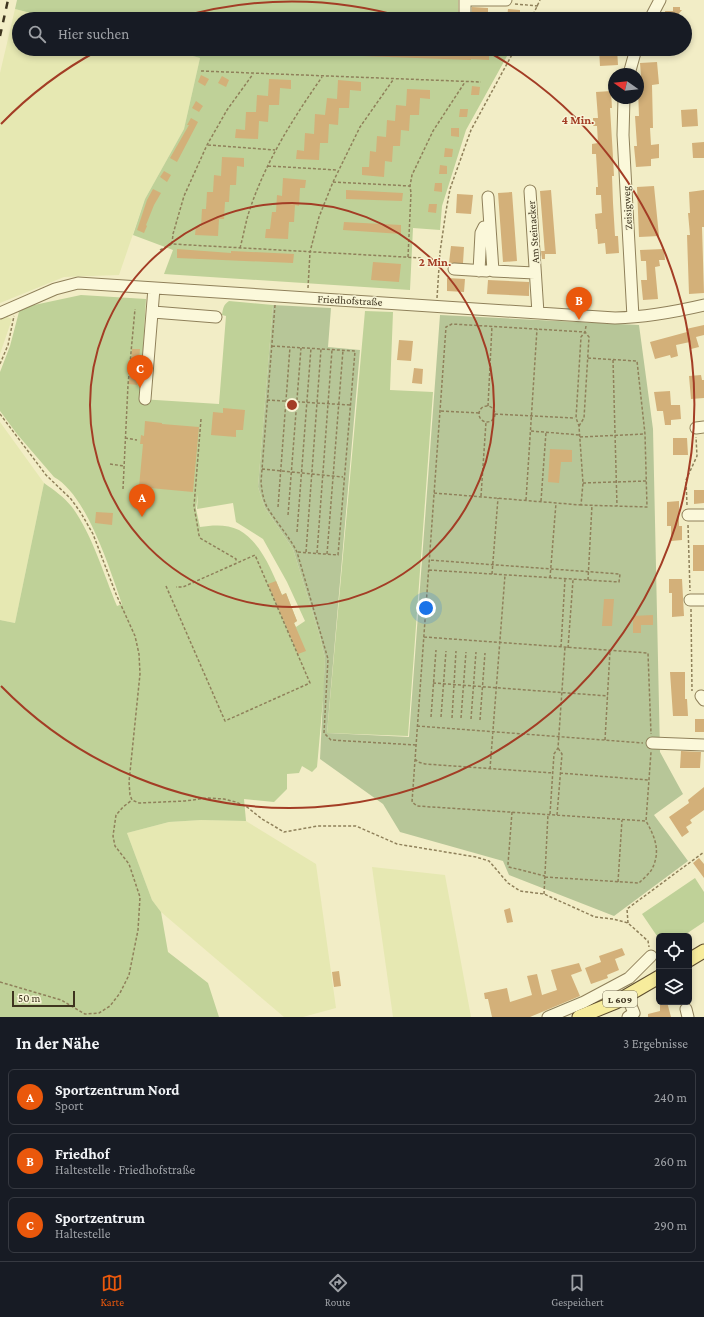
<!DOCTYPE html>
<html lang="de">
<head>
<meta charset="utf-8">
<style>
  :root { --surface:#171b24; --page:#242831; --text:#f1f3f6; --muted:#9ea1a6; --line:#363941; --accent:#ea580c }
  body { margin:0; font-family:"Crimson Pro",serif; background:var(--page); color:var(--text) }
  .controls { position:absolute; right:12px; bottom:12px; display:grid; overflow:hidden; border-radius:6px; box-shadow:0 2px 6px #0003 }
  .controls button { width:36px; height:36px; display:grid; place-items:center; padding:0; border:0; border-bottom:1px solid var(--line); background:var(--surface); color:var(--text); font:20px sans-serif }
  .compass { position:absolute; left:608px; top:68px; width:36px; height:36px; border-radius:50%; background:var(--surface); box-shadow:0 2px 6px #0003; rotate:284deg }
  .scale { position:absolute; left:12px; bottom:10px; width:63px; box-sizing:border-box; padding-left:4px; border:2px solid #3e341f; border-top:0; font-size:11px; line-height:14px; white-space:nowrap; color:#3e341f; -webkit-text-stroke:3px #f8f5d6; paint-order:stroke }
  .you { position:absolute; left:426px; top:608px; width:14px; height:14px; margin:-10px; border:3px solid #fff; border-radius:50%; background:#1a73e8; box-shadow:0 0 0 6px #1a73e833 }
  .badge { display:grid; place-items:center; width:26px; height:26px; border-radius:50%; background:var(--accent); color:#fff; font-size:13px; font-weight:700 }
  .pin { position:absolute; translate:-50% -33px; filter:drop-shadow(0 1px 2px #0008) }
  .pin::after { content:''; position:absolute; top:21px; width:14px; height:12px; background:inherit; clip-path:polygon(0 0,100% 0,50% 100%) }
  .list { margin:0; padding:0; list-style:none }
  h2 { display:flex; justify-content:space-between; align-items:center; height:52px; margin:0; padding:0 16px; font-size:17px }
  h2 small { font-size:13px; font-weight:400; color:var(--muted) }
  .list li { display:grid; grid-template-columns:26px 1fr auto; gap:12px; align-items:center; box-sizing:border-box; height:56px; margin:0 8px 8px; padding:0 8px; border:1px solid var(--line); border-radius:6px }
  .list b { display:block; font-size:15px; white-space:nowrap }
  .list p { margin:0; font-size:13px; white-space:nowrap; color:var(--muted) }
  .list em { font-size:13px; font-style:normal; color:var(--muted) }
  .icon { flex:none; width:22px; height:22px; fill:none; stroke:currentColor; stroke-width:2; stroke-linecap:round; stroke-linejoin:round }
  .map { position:relative; flex:none; width:704px; height:1017px; overflow:hidden }
  .search { position:absolute; background:var(--surface); box-shadow:0 2px 6px #0003; left:12px; right:12px; top:12px; height:44px; display:flex; align-items:center; gap:10px; box-sizing:border-box; padding:0 14px; border-radius:22px; color:var(--muted); font-size:15px }
  .sheet { height:244px; background:var(--surface) }
  nav { display:flex; justify-content:space-around; align-items:center; box-sizing:border-box; height:56px; border-top:1px solid var(--line); background:var(--surface); font-size:11px; color:var(--muted) }
  nav a { display:grid; justify-items:center; gap:2px }
  nav .on { color:var(--accent) }
  .map>svg:first-child { display:block }
  .farmland { fill:#e6e8b2 }
  .green { fill:#bfd198; fill-rule:evenodd }
  .cemetery { fill:#b7c698 }
  .building { fill:#d3b079 }
  .lines { fill:none; stroke-linecap:round; stroke-linejoin:round }
  .minor-casing { stroke:#8f805a; stroke-width:13 }
  .major-casing { stroke:#5d4d2e; stroke-width:15 }
  .path { stroke:#8f805a; stroke-width:1.5; stroke-dasharray:3 2; stroke-linecap:butt }
  .minor { stroke:#fbf8da; stroke-width:11 }
  .major { stroke:#f7ec9c; stroke-width:13 }
  .rail { stroke:#3e341f; stroke-width:2.5; stroke-dasharray:7 7; stroke-linecap:butt }
  .ring { fill:none; stroke:#a33d25; stroke-width:2 }
  .labels { text-anchor:middle; stroke-width:3; stroke-linejoin:round; paint-order:stroke }
  .shield { fill:#f8f5d6; stroke:#766e56; stroke-width:1 }
  .shield-label { font-size:10px; font-weight:bold; fill:#3e341f }
  .street-label { font-size:11px; fill:#3e341f; stroke:#f8f5d6 }
  .centre { fill:#a33d25; stroke:#f8f5d6; stroke-width:2 }
  .ring-label { font-size:12px; text-anchor:middle; font-weight:bold; fill:#a33d25; stroke:#f8f5d6; stroke-width:3; stroke-linejoin:round; paint-order:stroke }
</style>
</head>
<body>
<div class="map">
<svg width="704" height="1017" viewBox="0 0 704 1017">
  <rect width="100%" height="100%" fill="#f2edc6"/>
  <path class="farmland" d="M 15,9 L 53,19 L 19,19 L 19,49 L 166,49 L 200,58 L 184,129 L 145,199 L 119,275 L 64,277 L 0,303 L 0,73 Z
    M 5,316 L 12,319 L 0,354 L 0,318 Z
    M 0,422 L 44,483 L 15,623 L 0,620 Z
    M 201,820 L 246,821 L 316,864 L 336,1008 L 303,1017 L 284,1017 L 161,912 L 152,900 L 127,833 L 169,822 Z
    M 372,867 L 445,875 L 471,1017 L 393,1017 Z"/>
  <path class="green" d="M 17,0 L 458,0 L 458,19 L 54,19 L 15,9 Z
    M 168,49 L 511,49 L 466,130 L 442,206 L 440,230 L 413,228 L 410,290 L 164,274 L 173,250 L 133,235 L 145,199 L 184,129 L 200,58 Z
    M 81,295 L 146,299 L 140,399 L 219,404 L 226,316 L 222,315 C 223,309 223,305 229,301 L 273,305 L 258,487 L 265,508 L 293,549 L 319,633 L 325,658 L 324,689 L 317,767 L 312,772 L 302,766 L 299,773 L 287,774 L 287,789 L 274,802 L 244,799 L 246,821 L 201,820 L 169,822 L 127,833 L 152,900 L 161,912 L 168,952 L 208,983 L 219,1017 L 0,1017 L 0,620 L 15,623 L 44,483 C 54,490 64,497 72,507 C 92,534 104,575 117,606 L 122,604 C 110,570 87,495 54,477 L 17,434 L 0,411 L 0,372 L 10,346 L 20,308 ZM 198,494 L 197,509 L 233,503 L 236,522 L 263,539 L 287,582 L 305,621 L 296,627 L 294,623 L 297,621 L 286,593 L 282,595 C 273,573 261,542 239,530 C 227,524 213,525 200,527 L 196,509 Z
    M 365,311 L 393,312 L 390,390 L 433,392 L 408,736 L 327,733 Z
    M 695,878 L 704,892 L 704,922 L 683,936 L 659,936 L 659,939 L 642,914 Z"/>
  <path class="cemetery" d="M 273,305 L 331,308 L 328,347 L 360,350 L 327,733 L 409,737 L 440,315 L 639,325 L 653,429 L 660,752 L 683,794 L 654,815 L 688,861 L 614,916 L 509,875 L 503,861 L 400,832 L 383,804 L 320,759 L 325,658 L 319,633 L 293,549 L 265,508 L 258,487 Z"/>
  <path class="building" d="M 472,7 L 488,8 L 488,19 L 472,19 Z
    M 673,7 L 680,7 L 680,10 L 682,10 L 674,19 L 666,19 L 665,11 L 673,11 Z
    M 508,9 L 520,10 L 520,18 L 507,19 Z
    M 335,49 L 406,49 L 489,52 L 489,60 L 471,59 L 471,60 L 335,55 Z
    M 599,49 L 617,49 L 618,65 L 600,66 Z
    M 657,62 L 659,84 L 652,85 L 653,128 L 650,128 L 651,145 L 659,144 L 659,158 L 651,159 L 651,166 L 636,167 L 634,146 L 637,146 L 635,116 L 639,116 L 638,89 L 642,89 L 640,63 Z
    M 201,75 L 209,79 L 205,86 L 198,82 Z
    M 222,76 L 229,80 L 226,87 L 218,83 Z
    M 269,79 L 291,80 L 291,89 L 280,88 L 279,105 L 269,105 L 268,122 L 259,121 L 258,139 L 235,138 L 236,129 L 245,130 L 246,112 L 256,112 L 257,95 L 268,96 Z
    M 338,80 L 361,82 L 361,91 L 350,90 L 349,108 L 339,108 L 338,125 L 329,124 L 328,143 L 320,143 L 319,160 L 296,159 L 297,150 L 304,151 L 305,133 L 314,134 L 315,114 L 325,115 L 327,98 L 337,99 Z
    M 472,86 L 480,87 L 479,95 L 471,95 Z
    M 407,89 L 430,90 L 430,99 L 420,98 L 419,115 L 410,115 L 409,131 L 401,130 L 400,146 L 393,146 L 392,162 L 385,161 L 384,177 L 362,175 L 362,167 L 369,167 L 370,151 L 376,152 L 377,136 L 386,137 L 387,120 L 395,121 L 396,105 L 406,106 Z
    M 611,91 L 612,108 L 610,108 L 613,157 L 614,176 L 612,176 L 613,203 L 615,236 L 618,236 L 619,253 L 606,254 L 605,243 L 598,244 L 597,229 L 596,229 L 595,214 L 602,213 L 601,195 L 596,195 L 596,187 L 598,187 L 596,154 L 592,154 L 592,144 L 598,143 L 597,126 L 593,126 L 593,118 L 598,118 L 596,92 Z
    M 196,101 L 203,106 L 199,112 L 192,108 Z
    M 460,109 L 468,109 L 467,117 L 459,117 Z
    M 697,109 L 698,126 L 682,127 L 681,110 Z
    M 191,118 L 198,122 L 177,162 L 170,158 L 189,125 L 187,125 Z
    M 451,128 L 459,128 L 459,137 L 451,136 Z
    M 704,142 L 704,158 L 693,158 L 692,143 Z
    M 445,148 L 453,149 L 452,157 L 444,157 Z
    M 222,157 L 244,158 L 244,167 L 237,166 L 236,185 L 230,185 L 229,202 L 225,202 L 224,219 L 219,219 L 218,236 L 195,235 L 196,226 L 201,227 L 202,209 L 206,209 L 207,192 L 213,192 L 214,175 L 221,176 Z
    M 440,165 L 447,166 L 447,174 L 439,174 Z
    M 164,171 L 171,175 L 167,182 L 160,177 Z
    M 283,178 L 306,180 L 305,188 L 300,188 L 299,206 L 295,205 L 294,222 L 289,222 L 288,239 L 265,238 L 266,229 L 270,229 L 272,212 L 276,212 L 277,195 L 282,196 Z
    M 435,183 L 442,183 L 442,192 L 434,191 Z
    M 654,186 L 659,236 L 639,237 L 637,187 Z
    M 153,189 L 161,193 L 154,205 L 146,225 L 147,226 L 144,233 L 137,230 L 147,200 Z
    M 346,190 L 403,193 L 402,201 L 346,199 Z
    M 551,190 L 556,254 L 545,254 L 540,191 Z
    M 704,190 L 704,227 L 702,227 L 704,293 L 689,294 L 687,235 L 690,235 L 688,213 L 690,213 L 689,192 Z
    M 512,192 L 517,261 L 503,262 L 498,193 Z
    M 457,194 L 473,195 L 471,214 L 456,213 Z
    M 429,204 L 437,204 L 436,213 L 428,212 Z
    M 344,222 L 401,225 L 401,234 L 343,230 Z
    M 451,246 L 464,247 L 463,263 L 449,263 Z
    M 177,249 L 231,253 L 231,251 L 294,254 L 293,263 L 177,258 Z
    M 664,249 L 665,260 L 659,260 L 660,266 L 655,267 L 658,299 L 643,300 L 641,280 L 647,280 L 646,261 L 641,261 L 640,250 Z
    M 541,251 L 545,251 L 545,259 L 542,259 Z
    M 373,262 L 401,264 L 399,282 L 371,280 Z
    M 447,278 L 465,279 L 464,292 L 447,291 Z
    M 488,280 L 529,282 L 529,296 L 487,294 Z
    M 704,325 L 704,335 L 696,337 L 699,347 L 691,349 L 690,342 L 676,345 L 678,356 L 671,358 L 670,355 L 655,359 L 650,342 L 687,332 L 686,329 Z
    M 399,340 L 413,341 L 411,361 L 397,360 Z
    M 132,349 L 140,349 L 137,385 L 129,384 Z
    M 414,368 L 423,369 L 422,384 L 412,383 Z
    M 701,375 L 702,380 L 704,380 L 704,398 L 691,399 L 689,376 Z
    M 670,391 L 671,405 L 680,405 L 681,419 L 671,420 L 671,425 L 665,425 L 663,411 L 657,411 L 654,392 Z
    M 223,408 L 245,410 L 243,430 L 236,430 L 236,437 L 211,435 L 213,412 L 223,413 Z
    M 145,421 L 162,423 L 162,424 L 199,427 L 193,492 L 139,487 L 143,444 L 140,444 L 141,435 L 144,436 Z
    M 673,438 L 687,438 L 688,455 L 673,455 Z
    M 550,449 L 572,450 L 572,462 L 561,462 L 559,483 L 548,482 Z
    M 694,490 L 704,490 L 704,503 L 694,504 Z
    M 679,501 L 679,526 L 682,526 L 682,540 L 671,541 L 671,526 L 667,526 L 667,502 Z
    M 96,512 L 113,513 L 112,525 L 95,523 Z
    M 693,545 L 704,545 L 704,571 L 693,571 Z
    M 669,579 L 682,579 L 684,616 L 672,617 L 672,593 L 669,593 Z
    M 276,581 L 282,595 L 286,593 L 297,621 L 294,623 L 306,651 L 298,654 L 268,584 Z
    M 604,599 L 614,599 L 612,626 L 602,626 Z
    M 653,615 L 653,625 L 641,625 L 641,633 L 633,633 L 633,616 Z
    M 670,672 L 685,672 L 685,699 L 687,699 L 688,716 L 673,716 Z
    M 695,719 L 704,719 L 704,732 L 695,732 Z
    M 681,751 L 701,752 L 700,768 L 680,768 Z
    M 704,787 L 704,810 L 690,820 L 692,823 L 686,827 L 689,832 L 682,837 L 669,817 L 689,803 L 688,800 Z
    M 699,858 L 704,864 L 704,878 L 693,863 Z
    M 510,908 L 513,922 L 507,923 L 504,910 Z
    M 622,948 L 625,955 L 615,959 L 619,970 L 607,975 L 608,978 L 591,984 L 585,968 L 601,962 L 599,956 Z
    M 579,963 L 582,971 L 571,975 L 580,996 L 530,1017 L 492,1017 L 488,999 L 485,999 L 484,993 L 507,988 L 510,1002 L 532,995 L 527,976 L 537,974 L 542,995 L 557,990 L 551,970 Z
    M 339,971 L 341,986 L 334,987 L 332,972 Z
    M 667,1002 L 671,1017 L 648,1017 L 648,1014 L 660,1011 L 660,1005 Z"/>
  <g class="lines">
    <g class="minor-casing">
      <path id="minor" d="M 471,0 L 506,0
        M 465,19 L 465,0
        M 650,19 L 660,0
        M 629,74 L 636,49
        M 624,98 L 623,135 L 633,317
        M 530,191 L 538,313
        M 488,197 L 493,271 L 535,273
        M 454,269 L 487,271
        M 479,271 L 481,233 L 484,227 L 490,227
        M 153,312 L 216,317
        M 0,313 L 55,289 L 78,283 L 615,318 C 645,317 674,312 704,305
        M 145,399 L 154,288
        M 696,428 L 704,427
        M 688,515 L 704,515
        M 690,600 L 704,600
        M 701,696 L 704,700
        M 652,743 L 704,745
        M 627,996 L 634,1013 L 628,1017
        M 686,1009 L 688,1017
        M 548,1017 L 584,1002 L 629,978 L 651,956"/>
    </g>
    <g class="major-casing">
      <path id="major" d="M 689,960 L 704,951
        M 579,1017 L 616,1002 L 659,977"/>
    </g>
    <path class="path" d="M 515,4 L 538,6
      M 531,19 L 540,0
      M 201,71 L 481,82
      M 208,145 L 275,150
      M 268,166 L 337,170
      M 333,182 L 410,186
      M 172,244 L 173,234 L 184,196 L 207,145 L 227,110 L 253,74
      M 240,248 C 243,237 245,226 248,215 C 264,164 292,120 322,77
      M 160,250 L 172,244 L 422,258
      M 408,257 L 411,193 L 410,186 L 412,175 L 433,131 L 465,82
      M 308,288 L 310,252 L 319,217 L 333,182 L 360,127 L 393,80
      M 437,298 L 440,252 L 446,211 L 450,189 L 471,130 L 515,49
      M 275,305 L 261,482 C 262,491 263,499 267,507 C 276,522 289,536 297,552 L 328,659 L 324,733 L 331,740 L 416,745
      M 586,326 L 585,332 L 581,337 L 576,418 L 579,426 L 583,483 L 581,505 L 647,507 L 645,434 L 637,361 L 587,358
      M 272,346 L 355,351 L 338,555 L 297,552
      M 613,360 L 617,506
      M 0,364 L 8,345 L 14,316
      M 267,400 L 350,405
      M479 414a8 8 0 1 1 16 0a8 8 0 1 1-16 0Z
      M 488,406 L 492,326
      M 441,411 L 479,413
      M 0,414 L 46,475 L 71,499 L 81,513 L 93,534 L 116,594 L 135,636 L 139,654 L 140,674 L 129,782 L 130,795 L 132,800 L 139,803 L 185,801 L 207,798 L 224,799 L 236,802 L 247,807 L 262,819 L 284,832 L 318,826 L 356,826 L 397,844 L 476,857 L 489,861 L 508,883 L 520,891 L 544,894 L 595,917 L 613,919 L 628,923 L 648,941 L 649,947
      M 495,414 L 575,418
      M 201,419 L 194,506 L 199,535 L 200,538 L 236,559 L 236,562
      M 579,426 L 584,418 L 589,337 L 585,332 L 452,324 L 446,327 L 412,802 L 417,806 L 646,821 L 651,752
      M 531,431 L 580,435
      M 580,437 L 645,434
      M 125,438 L 137,440
      M 110,464 L 124,466
      M 262,469 L 343,477
      M 583,483 L 646,481
      M 123,489 L 128,385 L 135,309
      M 434,493 L 581,505
      M 481,496 L 486,422
      M 526,500 L 537,329
      M 541,501 L 546,432
      M 687,505 L 686,480 L 697,456 L 696,437
      M 278,507 L 290,347
      M 288,515 L 301,348
      M 688,525 L 690,591
      M 297,532 L 311,348
      M 306,552 L 321,349
      M 317,553 L 332,350
      M 327,554 L 343,350
      M 429,570 L 619,582 L 620,574 L 429,560
      M 492,574 L 498,498
      M 550,578 L 556,503
      M 588,580 L 592,505
      M 166,586 L 225,721 L 310,683 L 255,555 L 183,587 L 176,587
      M 691,609 L 692,691
      M 424,637 L 648,653 L 651,734
      M 561,647 L 565,579
      M 568,648 L 573,580
      M 433,683 L 608,696
      M 431,717 L 436,650
      M 441,717 L 446,651
      M 452,718 L 456,651
      M 461,718 L 466,652
      M 471,719 L 476,652
      M 480,720 L 485,653
      M 417,726 L 643,743
      M 605,740 L 610,651
      M 415,759 L 418,762 L 425,764 L 553,773
      M 490,769 L 505,575
      M 560,773 L 648,780
      M 512,812 L 508,864 L 509,867 L 545,876
      M 550,814 L 554,754 L 558,748 L 565,647
      M 557,815 L 562,754 L 558,748
      M 545,877 L 639,883 C 643,879 649,874 652,869 C 661,851 655,837 646,821
      M 618,882 L 622,820
      M 544,894 L 548,814
      M 628,923 L 627,909 L 704,852
      M 0,982 L 61,1000 L 85,1014 L 99,1013 L 110,1006 L 120,993 L 129,975 L 138,930 L 140,897 L 129,864 L 115,846 L 113,836 L 116,815 L 123,807 L 132,800"/>
    <use href="#minor" class="minor"/>
    <use href="#major" class="major"/>
    <path class="rail" d="M 0,36 L 8,0"/>
  </g>
  <g class="ring">
    <circle cx="292" cy="405" r="202"/>
    <path d="M1 124A404 404 0 0 1 99 50M174 19A404 404 0 0 1 410 19M485 50A404 404 0 1 1 1 686"/>
  </g>
  <g class="labels">
    <rect class="shield" x="603" y="991" width="34" height="16" rx="3"/>
    <g class="shield-label">
      <text x="620" y="1003">L 609</text>
    </g>
    <g class="street-label">
      <text transform="translate(627 208) rotate(-93)" y="4">Zeisigweg</text>
      <text transform="translate(533 232) rotate(-94)" y="4">Am Steinacker</text>
      <text transform="translate(350 300) rotate(3)" y="4">Friedhofstraße</text>
    </g>
  </g>
  <circle cx="292" cy="405" r="6" class="centre"/>
  <g class="ring-label">
    <text x="578" y="124">4 Min.</text>
    <text x="435" y="266">2 Min.</text>
  </g>
</svg>
<div class="controls">
<button><svg class="icon" aria-label="locate" viewBox="0 0 24 24"><circle cx="12" cy="12" r="6"/><path d="M12 2v4M12 18v4M2 12h4M18 12h4"/></svg></button>
<button><svg class="icon" aria-label="layers" viewBox="0 0 24 24"><path d="M12 4l9 5-9 5-9-5zM3 14l9 5 9-5"/></svg></button>
</div>
<svg class="compass" viewBox="-18 -18 36 36"><path d="M0-13l5 13h-10z" fill="#e53935"/><path d="M0 13l5-13h-10z" fill="#9ea1a6"/></svg>
<div class="scale">50 m</div>
<div class="you"></div>
<div class="pin badge" style="left:142px;top:517px">A</div>
<div class="pin badge" style="left:579px;top:320px">B</div>
<div class="pin badge" style="left:140px;top:388px">C</div>
<div class="search"><svg class="icon" aria-label="search" viewBox="0 0 24 24"><circle cx="10" cy="10" r="6"/><path d="M15 15l6 6"/></svg>Hier suchen</div>
</div>
<section class="sheet">
<h2>In der Nähe<small>3 Ergebnisse</small></h2>
<ul class="list">
<li><span class="badge">A</span><div><b>Sportzentrum Nord</b><p>Sport</p></div><em>240 m</em></li>
<li><span class="badge">B</span><div><b>Friedhof</b><p>Haltestelle · Friedhofstraße</p></div><em>260 m</em></li>
<li><span class="badge">C</span><div><b>Sportzentrum</b><p>Haltestelle</p></div><em>290 m</em></li>
</ul>
</section>
<nav>
<a class="on"><svg class="icon" aria-label="map" viewBox="0 0 24 24"><path d="M3 6l6-2 6 2 6-2v14l-6 2-6-2-6 2zM9 4v14M15 6v14"/></svg>Karte</a>
<a><svg class="icon" aria-label="directions" viewBox="0 0 24 24"><path d="M12 3l9 9-9 9-9-9zM9 14v-3h6M13 9l2 2-2 2"/></svg>Route</a>
<a><svg class="icon" aria-label="saved" viewBox="0 0 24 24"><path d="M7 4h10v16l-5-4-5 4z"/></svg>Gespeichert</a>
</nav>
</body>
</html>
